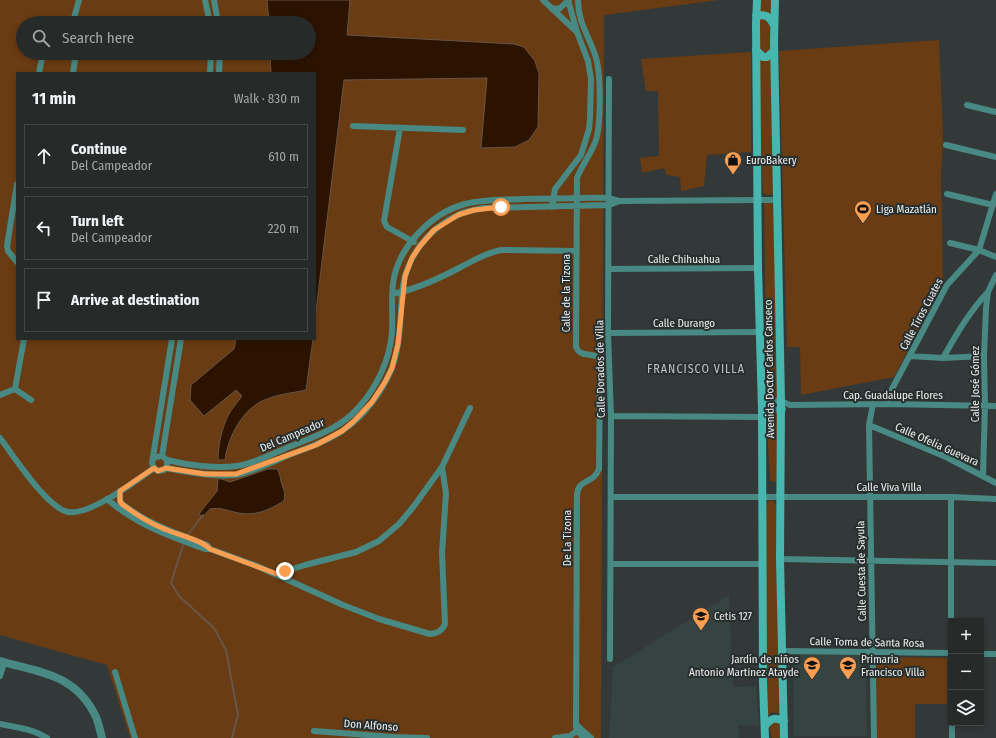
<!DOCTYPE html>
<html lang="en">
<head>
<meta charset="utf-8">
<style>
  :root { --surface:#262b2a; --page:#2e3332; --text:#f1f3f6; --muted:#a4a7a8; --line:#424747 }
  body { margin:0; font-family:"Fira Sans Condensed",sans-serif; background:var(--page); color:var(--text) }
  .controls { position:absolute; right:12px; bottom:12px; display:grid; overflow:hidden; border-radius:0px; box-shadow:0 2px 6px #0003 }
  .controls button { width:36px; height:36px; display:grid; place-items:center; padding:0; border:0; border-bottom:1px solid var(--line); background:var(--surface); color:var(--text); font:20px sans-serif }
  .stop { position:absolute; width:12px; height:12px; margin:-9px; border:3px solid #fb9e51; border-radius:50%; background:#fff }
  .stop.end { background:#fb9e51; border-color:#fff; box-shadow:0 1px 4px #0008 }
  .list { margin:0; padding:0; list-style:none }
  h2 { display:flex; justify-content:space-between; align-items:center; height:52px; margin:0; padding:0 16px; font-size:17px }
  h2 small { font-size:13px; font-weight:400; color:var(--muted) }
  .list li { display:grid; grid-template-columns:26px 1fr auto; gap:12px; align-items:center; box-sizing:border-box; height:64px; margin:0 8px 8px; padding:0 8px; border:1px solid var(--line); border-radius:0px }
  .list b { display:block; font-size:15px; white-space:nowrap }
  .list p { margin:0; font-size:13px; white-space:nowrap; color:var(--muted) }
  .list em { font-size:13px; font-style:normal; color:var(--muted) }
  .icon { flex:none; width:22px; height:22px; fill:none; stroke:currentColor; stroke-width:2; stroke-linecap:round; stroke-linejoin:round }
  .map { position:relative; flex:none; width:996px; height:738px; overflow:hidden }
  .search { position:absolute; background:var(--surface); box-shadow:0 2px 6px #0003; left:16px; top:16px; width:300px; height:44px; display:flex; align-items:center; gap:10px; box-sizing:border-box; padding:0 14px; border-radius:22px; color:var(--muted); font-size:15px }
  .panel { position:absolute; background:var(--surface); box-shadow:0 2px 6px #0003; left:16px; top:72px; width:300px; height:268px; border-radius:0px }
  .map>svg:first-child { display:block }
  .built { fill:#354341 }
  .green { fill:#6a3c13; fill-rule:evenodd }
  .water { fill:#2c1300; stroke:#665548 }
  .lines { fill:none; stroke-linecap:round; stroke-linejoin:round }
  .stream { stroke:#665548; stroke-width:2 }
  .minor { stroke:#488984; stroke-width:6 }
  .tertiary { stroke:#488984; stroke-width:8 }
  .secondary { stroke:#46b6af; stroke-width:8 }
  .route { stroke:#fb9e51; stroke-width:5 }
  .labels { text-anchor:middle; stroke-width:4; stroke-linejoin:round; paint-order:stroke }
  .poi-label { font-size:11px; fill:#ecf0ef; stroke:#292f2e; text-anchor:start }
  .street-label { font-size:11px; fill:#ecf0ef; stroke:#292f2e }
  .neighbourhood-label { font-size:12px; letter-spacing:1px; fill:#bac1c0; stroke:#292f2e }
</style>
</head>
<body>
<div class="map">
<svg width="996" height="738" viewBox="0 0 996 738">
  <rect width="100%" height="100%" fill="#333938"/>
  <path class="built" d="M 729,595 L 733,687 L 756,686 L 759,726 L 738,725 L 739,738 L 609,738 L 613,667 Z
    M 794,654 L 866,654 L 867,736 L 794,736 Z"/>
  <path class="green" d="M 0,0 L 719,0 L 604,15 L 601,738 L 130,738 L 107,665 L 0,635 ZM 23,23 L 309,23 L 309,53 L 23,53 ZM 17,73 L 315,73 L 315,339 L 17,339 Z
    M 760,0 L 772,0 L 770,26 L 776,195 L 763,194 L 758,56 Z
    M 939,40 L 943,138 L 941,177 L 943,283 L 894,377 L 801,395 L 800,347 L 787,347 L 779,51 Z
    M 751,52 L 751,152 L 707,155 L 704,186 L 681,191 L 680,177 L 667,175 L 664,168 L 642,173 L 640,158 L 659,156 L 658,91 L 646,91 L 641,59 Z
    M 764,202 L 770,202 L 773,205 L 774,218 L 779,400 L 767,396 Z
    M 766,410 L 779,412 L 781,480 L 776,482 L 771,481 L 770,479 Z
    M 772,500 L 775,502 L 776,506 L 778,559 L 780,714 L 772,712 L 768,715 L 766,658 L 766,504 L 768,501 Z
    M 876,657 L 947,658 L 947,704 L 915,704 L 915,738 L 876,738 Z
    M 773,721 L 779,723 L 780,738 L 772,738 L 769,725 Z"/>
  <path class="water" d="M 267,0 L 350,0 L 347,35 L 514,44 L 524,47 L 535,61 L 539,74 L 538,127 L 529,140 L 515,147 L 481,148 L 487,78 L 344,80 L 315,319 L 315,73 L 271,73 L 270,53 L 309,53 L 309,23 L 269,23 Z
    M 236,339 L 313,339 L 306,390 C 293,393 279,394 267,399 C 243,407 228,437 225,460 L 218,460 C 218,445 222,427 229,414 C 232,408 238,402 242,396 L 236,390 L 204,416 L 190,400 L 191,385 L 234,349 Z
    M 268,469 L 277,469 C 280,474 280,476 281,481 C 283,490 286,491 284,501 C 267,511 254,517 234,512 C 225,510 219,507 210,509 L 203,517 L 199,514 L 217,491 L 218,479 L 222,479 L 230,482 Z"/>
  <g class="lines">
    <path class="stream" d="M 186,537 L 203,515
      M 184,542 L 171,583 L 180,597 L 214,628 L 226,650 L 238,715 L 232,738"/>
    <path class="minor" d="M 205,0 L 210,23
      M 214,0 L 218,23
      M 543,0 L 577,32
      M 578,0 C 578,24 590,37 596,58 C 601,75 601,123 596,140 C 591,154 582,165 577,178 L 576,347 C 580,357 590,353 598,357 L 600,363 L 599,469 C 593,485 578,478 577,495 L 576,727 L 577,731 L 584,738
      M 551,8 L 559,9 L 569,0
      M 65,23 L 74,18
      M 75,23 L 74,18 L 79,0
      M 39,73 L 43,53
      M 73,73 L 76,53
      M 210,73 L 211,53
      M 219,73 L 220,53
      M 609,79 L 608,333 L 611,416 L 610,659
      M 967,105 L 996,112
      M 353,126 L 463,130
      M 400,128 L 384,221 L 387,227 L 414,242
      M 946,145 L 996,157
      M 17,184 L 7,246 L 8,251 L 17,262
      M 947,194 L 993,205
      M 552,207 L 555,189 L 581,155 L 589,129 L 590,118 L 591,79 L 588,61 L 577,32 L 568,0
      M 950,243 L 979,250 L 996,257
      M 609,269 L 758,268
      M 392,294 C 415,290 438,279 459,268 C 473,261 485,253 501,250 L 576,251
      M 608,333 L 761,332
      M 910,356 L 943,358 L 984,356
      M 943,358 C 956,335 969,312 988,292
      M 15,389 L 31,400
      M 0,395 L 15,389 L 24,339
      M 762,400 L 781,401 L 790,405 L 887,404 L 996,406
      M 873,404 L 869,425 L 874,738
      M 887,404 L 892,389 L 947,285 L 979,250 L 996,194
      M 762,409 L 781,410 L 783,409
      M 611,416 L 762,417
      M 869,425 L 946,457 L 996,483
      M 0,438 C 14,456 46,507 68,512 C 89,516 136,481 154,468
      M 162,456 L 181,339
      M 153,460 L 155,457 L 162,456 L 167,460 L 167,466 L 164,470 L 158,471 L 154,468 L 152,463 L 172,339
      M 167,460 C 187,465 216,469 237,466 C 256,463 274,453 291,446 C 316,436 341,428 359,407 C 377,387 390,359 392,332 C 393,316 391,300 393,284 C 397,248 431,213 465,204 C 484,199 504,200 523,199 C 542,198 560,199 578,198 C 594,198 605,196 620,201 L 777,200
      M 166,468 C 187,472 214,477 235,475 C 250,473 275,461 289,455 C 307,448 326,442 342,431 C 364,417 382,392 392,368 C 401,343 400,318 402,293 C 405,259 427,229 458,215 C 466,211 475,210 484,208 L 609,205 L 620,201
      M 983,475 L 985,406 L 984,356 L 986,308 L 988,292 L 996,275
      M 120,491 L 120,501 L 122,504 C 148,524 177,534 207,545 L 210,549 L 257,566 L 343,605 L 379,619 L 430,634 C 438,633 442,631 445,624 L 442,553 L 446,493 L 442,467
      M 611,497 L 951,497 L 996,499
      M 951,497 L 951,621
      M 107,499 C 137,525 169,536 205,549 L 210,549
      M 780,559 L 996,563
      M 611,564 L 762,564
      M 277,574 L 305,565 L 356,552 L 379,541 L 399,524 L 414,506 L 442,467 L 470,408
      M 782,651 L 951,653
      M 981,654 L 996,654
      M 115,672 L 135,738
      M 0,676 L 4,663
      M 952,723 L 952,738
      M 0,724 C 16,727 33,729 47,738
      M 578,726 L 582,730 L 591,738
      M 314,731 L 393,737 L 427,738
      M 555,738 L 570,736 L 579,729"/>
    <path class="tertiary" d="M 0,661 C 41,673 76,674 96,717 C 99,724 100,731 102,738"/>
    <path class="secondary" d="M 757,0 L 756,24 L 758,268 L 762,409 L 763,682 L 765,738
      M 775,0 L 774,41 L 781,401 L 780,559 L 784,738
      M 756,16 C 766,14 769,16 774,25
      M 756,50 L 763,57 L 767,57 L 774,51
      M 765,726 C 771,718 775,717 784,721"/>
  </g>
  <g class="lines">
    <path class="route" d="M 285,571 L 277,574 L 210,549 C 202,540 175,534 162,528 C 148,522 135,514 122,504 L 120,501 L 120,491 L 154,468 L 158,471 L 166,468 L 205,474 L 236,474 L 316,445 L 342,431 L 353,422 L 372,402 L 385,382 L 392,368 L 398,344 L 405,276 L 412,258 L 420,246 L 434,230 L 458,215 L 474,210 L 501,207"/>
  </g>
  <defs>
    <g id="shop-pin" transform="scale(0.9)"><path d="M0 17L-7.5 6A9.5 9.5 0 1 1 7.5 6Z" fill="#fb9e51" stroke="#292f2e"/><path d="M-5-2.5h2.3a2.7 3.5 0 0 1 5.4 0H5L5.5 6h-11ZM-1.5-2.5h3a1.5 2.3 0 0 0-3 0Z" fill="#111"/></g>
    <g id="stadium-pin" transform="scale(0.9)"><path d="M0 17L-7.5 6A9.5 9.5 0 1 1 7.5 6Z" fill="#fb9e51" stroke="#292f2e"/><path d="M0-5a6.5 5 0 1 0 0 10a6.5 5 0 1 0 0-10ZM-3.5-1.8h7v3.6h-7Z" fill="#111"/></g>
    <g id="university-pin" transform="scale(0.9)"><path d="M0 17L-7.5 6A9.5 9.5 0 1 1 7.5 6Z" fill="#fb9e51" stroke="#292f2e"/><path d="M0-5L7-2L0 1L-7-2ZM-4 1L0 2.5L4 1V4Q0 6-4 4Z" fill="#111"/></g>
    <g id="school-pin" transform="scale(0.9)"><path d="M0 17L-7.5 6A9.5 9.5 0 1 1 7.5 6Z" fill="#fb9e51" stroke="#292f2e"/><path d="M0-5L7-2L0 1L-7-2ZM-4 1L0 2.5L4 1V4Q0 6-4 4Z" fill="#111"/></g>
  </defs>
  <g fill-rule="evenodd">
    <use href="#shop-pin" x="733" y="160"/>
    <use href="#stadium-pin" x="863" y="209"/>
    <use href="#university-pin" x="701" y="616"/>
    <use href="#school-pin" x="812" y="665"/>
    <use href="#school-pin" x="848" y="665"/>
  </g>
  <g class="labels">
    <g class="poi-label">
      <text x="746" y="164">EuroBakery</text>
      <text x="876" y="213">Liga Mazatlán</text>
      <text x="714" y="620">Cetis 127</text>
      <text x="799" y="663" text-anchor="end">Jardín de niños<tspan x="799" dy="13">Antonio Martinez Atayde</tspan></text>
      <text x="861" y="663">Primaria<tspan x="861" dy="13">Francisco Villa</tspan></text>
    </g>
    <g class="street-label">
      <text x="684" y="263">Calle Chihuahua</text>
      <text transform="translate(566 293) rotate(-90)" y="4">Calle de la Tizona</text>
      <text transform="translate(921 314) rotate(-62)" y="4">Calle Tiros Cuates</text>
      <text x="684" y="327">Calle Durango</text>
      <text transform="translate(600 369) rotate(-91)" y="4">Calle Dorados de Villa</text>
      <text transform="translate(769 369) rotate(-91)" y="4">Avenida Doctor Carlos Canseco</text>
      <text transform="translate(975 384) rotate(-90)" y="4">Calle José Gómez</text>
      <text x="893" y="399">Cap. Guadalupe Flores</text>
      <text transform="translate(292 435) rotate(-23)" y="4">Del Campeador</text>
      <text transform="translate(937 444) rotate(24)" y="4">Calle Ofelia Guevara</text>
      <text x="889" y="491">Calle Viva Villa</text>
      <text transform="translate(567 538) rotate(-90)" y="4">De La Tizona</text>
      <text transform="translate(861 571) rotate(-91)" y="4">Calle Cuesta de Sayula</text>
      <text transform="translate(867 642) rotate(1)" y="4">Calle Toma de Santa Rosa</text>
      <text transform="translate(371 725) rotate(4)" y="4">Don Alfonso</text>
    </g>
    <g class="neighbourhood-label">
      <text x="696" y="373">FRANCISCO VILLA</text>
    </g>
  </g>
</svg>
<div class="controls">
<button>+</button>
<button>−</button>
<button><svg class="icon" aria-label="layers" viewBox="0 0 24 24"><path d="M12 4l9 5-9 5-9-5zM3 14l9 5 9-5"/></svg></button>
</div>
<div class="stop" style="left:501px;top:207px"></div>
<div class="stop end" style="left:285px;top:571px"></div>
<div class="search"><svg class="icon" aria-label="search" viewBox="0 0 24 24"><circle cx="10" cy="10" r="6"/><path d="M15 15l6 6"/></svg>Search here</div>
<section class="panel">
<h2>11 min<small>Walk · 830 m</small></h2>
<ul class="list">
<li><svg class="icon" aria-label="ahead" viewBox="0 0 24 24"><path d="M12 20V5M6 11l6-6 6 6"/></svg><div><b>Continue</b><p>Del Campeador</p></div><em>610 m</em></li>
<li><svg class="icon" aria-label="left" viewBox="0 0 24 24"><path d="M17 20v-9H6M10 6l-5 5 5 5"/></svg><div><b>Turn left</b><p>Del Campeador</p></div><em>220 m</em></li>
<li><svg class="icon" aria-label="arrive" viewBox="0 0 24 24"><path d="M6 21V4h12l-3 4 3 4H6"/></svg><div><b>Arrive at destination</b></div></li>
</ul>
</section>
</div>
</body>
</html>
